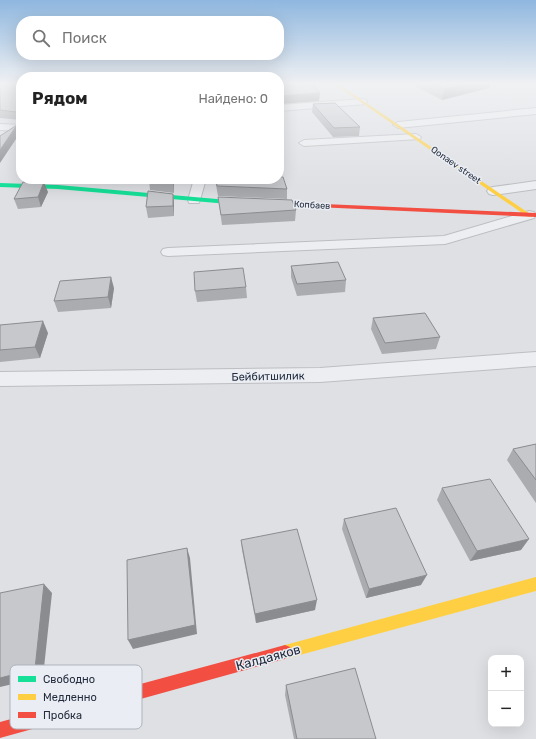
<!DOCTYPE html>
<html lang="ru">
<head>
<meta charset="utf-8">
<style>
  :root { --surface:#fff; --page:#f6f6f6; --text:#222; --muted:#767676; --line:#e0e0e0 }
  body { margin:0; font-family:Rubik,sans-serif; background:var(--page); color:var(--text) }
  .controls { position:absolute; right:12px; bottom:12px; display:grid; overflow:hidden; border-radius:8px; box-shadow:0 4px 16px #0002 }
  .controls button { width:36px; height:36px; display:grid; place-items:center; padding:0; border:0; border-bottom:1px solid var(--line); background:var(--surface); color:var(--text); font:20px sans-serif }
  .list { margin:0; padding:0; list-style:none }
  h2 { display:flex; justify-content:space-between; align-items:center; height:52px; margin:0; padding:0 16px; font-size:17px }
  h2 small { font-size:13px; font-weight:400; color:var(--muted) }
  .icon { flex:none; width:22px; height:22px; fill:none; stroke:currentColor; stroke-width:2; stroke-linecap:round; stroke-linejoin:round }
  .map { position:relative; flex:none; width:536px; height:739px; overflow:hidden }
  .search { position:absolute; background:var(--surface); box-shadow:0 4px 16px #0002; left:16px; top:16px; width:268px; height:44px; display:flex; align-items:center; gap:10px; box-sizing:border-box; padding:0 14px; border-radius:16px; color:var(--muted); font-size:15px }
  .panel { position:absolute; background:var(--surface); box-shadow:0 4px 16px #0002; left:16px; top:72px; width:268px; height:112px; border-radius:16px }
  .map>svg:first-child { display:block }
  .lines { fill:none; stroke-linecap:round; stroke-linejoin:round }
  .street-casing { stroke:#bcbec2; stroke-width:2 }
  .street { fill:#edeef1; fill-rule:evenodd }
  .fast { fill:#16e098; fill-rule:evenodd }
  .slow { fill:#ffcf43; fill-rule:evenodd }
  .jam { fill:#f24e42; fill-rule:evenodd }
  .wall { fill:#aaacaf }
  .shaded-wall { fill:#8b8c8f }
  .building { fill:#c6c8cc; stroke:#8b8c8f }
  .labels { text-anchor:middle; stroke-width:3; stroke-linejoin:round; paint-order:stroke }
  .far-street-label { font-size:9px; fill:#242c3d; stroke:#eaeef4 }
  .street-label { font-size:11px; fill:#242c3d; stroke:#eaeef4 }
  .near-street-label { font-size:13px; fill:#242c3d; stroke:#eaeef4 }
  .key { fill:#eaeef4; stroke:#afb4bd; stroke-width:1 }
  .key-label { font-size:11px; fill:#242c3d }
</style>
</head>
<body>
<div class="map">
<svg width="536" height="739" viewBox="0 0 536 739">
  <rect width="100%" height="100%" fill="#dee0e4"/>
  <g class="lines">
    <g class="street-casing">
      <path id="street" d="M 363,99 L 366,100 L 367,102 L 366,104 L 279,111 L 279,105 Z
        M 536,108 L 536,114 L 398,128 L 393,125 L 398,122 Z
        M 0,124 L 21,125 L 21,131 L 0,130 Z
        M 416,134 L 421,137 L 420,139 L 304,146 L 299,143 L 304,140 Z
        M 194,179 L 206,179 L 200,200 L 199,203 L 189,203 L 188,200 Z
        M 536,181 L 536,189 L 493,195 L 489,194 L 487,191 L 489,188 L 493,187 Z
        M 529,211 L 534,212 L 536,215 L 534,218 L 445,244 L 168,256 L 163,255 L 161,252 L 163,249 L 168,248 L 444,236 Z
        M 536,352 L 536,366 L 320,382 L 0,386 L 0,372 L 320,368 Z"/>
    </g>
    <use href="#street" class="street"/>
    <path class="fast" d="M 0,183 L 58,185 L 228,200 L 231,202 L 228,204 L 58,189 L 0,187 Z"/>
    <path class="slow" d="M 333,83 L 337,83 L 533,216 L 528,217 Z
      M 536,577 L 536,591 L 285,659 L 280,657 L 278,652 L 280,647 L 285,645 Z"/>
    <path class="jam" d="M 228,200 L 536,213 L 536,217 L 226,203 L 225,202 Z
      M 285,645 L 290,647 L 292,652 L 290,657 L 285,659 L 0,738 L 0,722 Z"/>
  </g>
  <path class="wall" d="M 0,83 L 21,83 L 21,120 L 0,118 Z
    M 409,83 L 490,83 L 489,88 L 442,100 Z
    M 313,104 L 360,127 L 359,136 L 333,137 L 312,112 Z
    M 31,179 L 53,179 L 52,181 L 32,181 Z
    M 149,179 L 186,179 L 186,182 L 174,183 L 174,193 L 150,190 Z
    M 215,179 L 279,179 L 287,189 L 287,199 L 218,196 Z
    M 48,192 L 41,207 L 18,209 L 14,199 Z
    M 173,194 L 174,204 L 174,216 L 148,218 L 146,207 Z
    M 218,197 L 296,210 L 295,221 L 222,225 Z
    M 291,266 L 346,280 L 345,292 L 297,296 L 291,277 Z
    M 246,287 L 247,298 L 197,302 L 195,291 Z
    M 114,288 L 111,308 L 58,312 L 54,301 Z
    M 373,318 L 440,337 L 436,349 L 382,354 L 371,329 Z
    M 0,325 L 48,333 L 40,358 L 0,362 Z
    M 536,444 L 536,503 L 507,460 L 513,449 Z
    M 442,488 L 521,550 L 470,561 L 437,500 Z
    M 344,519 L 421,585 L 366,598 L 342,529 Z
    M 241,540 L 315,610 L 256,623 L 242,550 Z
    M 286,685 L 376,739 L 294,739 L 285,695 Z"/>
  <path class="shaded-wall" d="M 471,83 L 490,83 L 489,88 L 442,100 L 444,89 Z
    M 320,93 L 319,101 L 279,104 L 279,96 Z
    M 17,125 L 20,133 L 0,163 L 0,150 Z
    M 173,179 L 174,179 L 174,193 Z
    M 44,182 L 48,192 L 41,207 L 38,197 Z
    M 173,194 L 174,204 L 174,216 L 173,206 Z
    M 111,277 L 114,288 L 111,308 L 108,297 Z
    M 43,321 L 48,333 L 40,358 L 35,347 Z
    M 529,539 L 521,550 L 470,561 L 477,551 Z
    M 187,548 L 190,558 L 197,634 L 133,649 L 128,640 Z
    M 427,575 L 421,585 L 366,598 L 369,589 Z
    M 44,584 L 52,593 L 43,677 L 0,687 L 0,678 Z
    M 317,600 L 315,610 L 256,623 L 255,614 Z"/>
  <path class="building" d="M 0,83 L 19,84 L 21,83 L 21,112 L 16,112 L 0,110 Z
    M 279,83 L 312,83 L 320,93 L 279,96 Z
    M 431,83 L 471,83 L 444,89 Z
    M 335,103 L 360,127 L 334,128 L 313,104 Z
    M 17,125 L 0,150 L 0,136 Z
    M 279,177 L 283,177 L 287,189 L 217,186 L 216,179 L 279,179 Z
    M 149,179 L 173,179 L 173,183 L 149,181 Z
    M 23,182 L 44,182 L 38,197 L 14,199 Z
    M 148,191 L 173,194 L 173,206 L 146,207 Z
    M 218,197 L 292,200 L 296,210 L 221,215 Z
    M 338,262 L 346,280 L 297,284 L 291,266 Z
    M 243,268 L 246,287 L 195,291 L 194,272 Z
    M 111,277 L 108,297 L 54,301 L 60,281 Z
    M 425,313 L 440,337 L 385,343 L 373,318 Z
    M 43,321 L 35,347 L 0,350 L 0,325 Z
    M 536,444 L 536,480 L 513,449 Z
    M 490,479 L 529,539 L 477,551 L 442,488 Z
    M 396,508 L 427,575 L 369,589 L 344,519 Z
    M 297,529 L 317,600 L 255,614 L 241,540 Z
    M 187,548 L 195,625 L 128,640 L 127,560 Z
    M 44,584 L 35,669 L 0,678 L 0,593 Z
    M 355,668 L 376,739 L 297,739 L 286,685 Z"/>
  <linearGradient id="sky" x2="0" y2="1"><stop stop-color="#8fb7df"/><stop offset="0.45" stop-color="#f0f1f3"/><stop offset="1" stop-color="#f0f1f3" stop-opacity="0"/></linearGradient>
  <rect width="536" height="186" fill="url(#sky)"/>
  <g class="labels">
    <g class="far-street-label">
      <text transform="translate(456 165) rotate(35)" y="3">Qonaev street</text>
      <text transform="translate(312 205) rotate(3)" y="3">Копбаев</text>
    </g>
    <g class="street-label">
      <text transform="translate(268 376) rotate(-1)" y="4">Бейбитшилик</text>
    </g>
    <g class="near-street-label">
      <text transform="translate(268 657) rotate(-15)" y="5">Калдаяков</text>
    </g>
  </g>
  <rect x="10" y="665" width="132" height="64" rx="6" class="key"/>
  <rect x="18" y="676" width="18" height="6" fill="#16e098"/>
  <rect x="18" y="694" width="18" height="6" fill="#ffcf43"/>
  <rect x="18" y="712" width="18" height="6" fill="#f24e42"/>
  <g class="key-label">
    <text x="43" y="683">Свободно</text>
    <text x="43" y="701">Медленно</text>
    <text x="43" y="719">Пробка</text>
  </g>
</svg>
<div class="controls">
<button>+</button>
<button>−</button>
</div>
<div class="search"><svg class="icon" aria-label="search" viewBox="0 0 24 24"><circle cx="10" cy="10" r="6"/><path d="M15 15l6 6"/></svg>Поиск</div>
<section class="panel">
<h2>Рядом<small>Найдено: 0</small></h2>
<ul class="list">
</ul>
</section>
</div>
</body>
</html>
